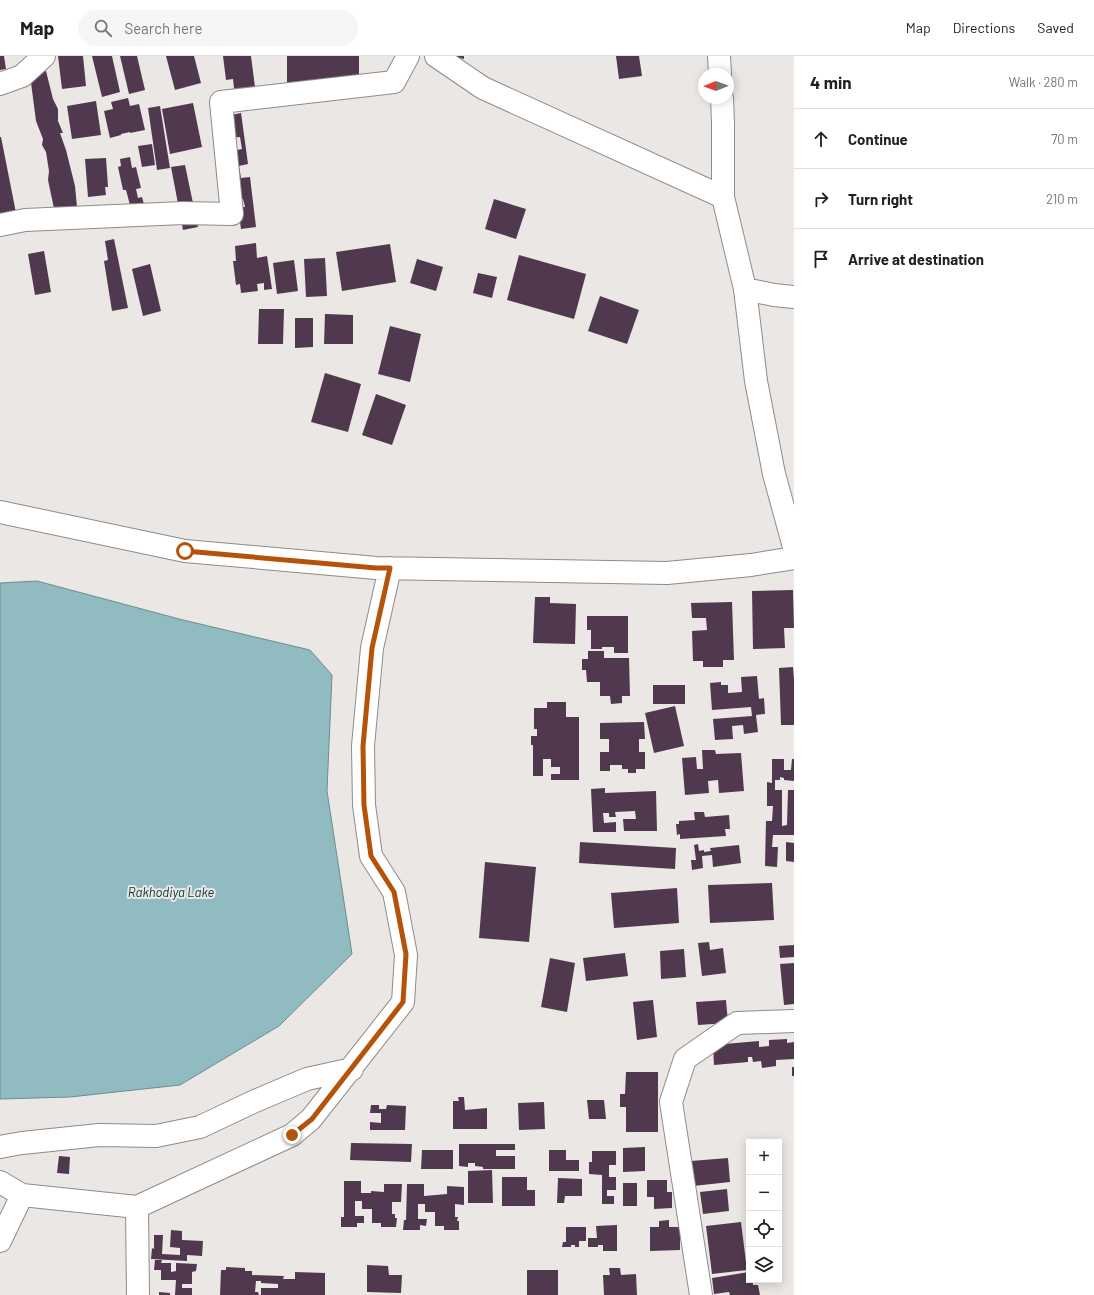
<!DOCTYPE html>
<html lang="en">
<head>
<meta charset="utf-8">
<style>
  :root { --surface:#fff; --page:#f6f6f6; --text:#202124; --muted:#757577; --line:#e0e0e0 }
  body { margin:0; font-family:Barlow,sans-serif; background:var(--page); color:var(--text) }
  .controls { position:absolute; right:12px; bottom:12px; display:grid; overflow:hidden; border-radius:0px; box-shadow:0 2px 10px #0003 }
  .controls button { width:36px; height:36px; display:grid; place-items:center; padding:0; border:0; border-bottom:1px solid var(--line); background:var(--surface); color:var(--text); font:20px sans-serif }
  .compass { position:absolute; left:698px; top:12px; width:36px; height:36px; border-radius:50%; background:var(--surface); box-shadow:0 2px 10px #0003; rotate:269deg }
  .stop { position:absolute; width:12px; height:12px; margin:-9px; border:3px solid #b45309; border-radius:50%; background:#fff }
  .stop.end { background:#b45309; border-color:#fff; box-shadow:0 1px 4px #0008 }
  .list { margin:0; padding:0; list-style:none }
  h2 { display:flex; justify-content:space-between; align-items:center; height:52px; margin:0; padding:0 16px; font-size:17px }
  h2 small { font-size:13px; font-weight:400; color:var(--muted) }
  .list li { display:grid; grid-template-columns:26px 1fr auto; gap:12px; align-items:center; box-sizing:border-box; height:60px; padding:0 16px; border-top:1px solid var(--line) }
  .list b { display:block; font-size:15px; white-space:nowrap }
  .list em { font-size:13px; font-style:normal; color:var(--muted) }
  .icon { flex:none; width:22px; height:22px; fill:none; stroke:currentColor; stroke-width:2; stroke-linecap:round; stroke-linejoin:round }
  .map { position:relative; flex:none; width:794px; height:1239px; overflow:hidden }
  header { display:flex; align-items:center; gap:24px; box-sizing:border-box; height:56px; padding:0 20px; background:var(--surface); border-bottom:1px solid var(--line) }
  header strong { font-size:19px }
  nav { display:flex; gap:22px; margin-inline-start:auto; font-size:14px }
  .search { width:280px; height:36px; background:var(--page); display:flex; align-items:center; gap:10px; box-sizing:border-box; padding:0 14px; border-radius:22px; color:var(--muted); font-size:15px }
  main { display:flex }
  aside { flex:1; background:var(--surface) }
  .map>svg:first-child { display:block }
  .water { fill:#90bbc0; stroke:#6e8c8f }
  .building { fill:#50394e }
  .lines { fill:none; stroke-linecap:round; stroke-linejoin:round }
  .street-casing { stroke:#8f8b89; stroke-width:24 }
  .secondary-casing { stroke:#8f8b89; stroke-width:24 }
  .street { stroke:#fff; stroke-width:22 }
  .secondary { stroke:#fff; stroke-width:22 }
  .route { stroke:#b45309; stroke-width:5 }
  .labels { text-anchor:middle; stroke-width:4; stroke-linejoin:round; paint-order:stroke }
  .water-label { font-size:13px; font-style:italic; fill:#083438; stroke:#ebe7e4 }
</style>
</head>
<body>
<header>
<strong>Map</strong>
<div class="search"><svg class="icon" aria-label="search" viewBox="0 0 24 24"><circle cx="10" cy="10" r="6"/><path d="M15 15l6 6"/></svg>Search here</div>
<nav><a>Map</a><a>Directions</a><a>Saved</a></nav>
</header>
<main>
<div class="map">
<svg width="794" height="1239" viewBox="0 0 794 1239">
  <rect width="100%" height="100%" fill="#ebe7e4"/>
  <path class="water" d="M 37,525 L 183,564 L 310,594 L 332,619 L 327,735 L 352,898 L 279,970 L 180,1029 L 70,1041 L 0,1043 L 0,527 Z"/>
  <path class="building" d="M 0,0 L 4,0 L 6,13 L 0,14 Z
    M 58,0 L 83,0 L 86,30 L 62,33 Z
    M 92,0 L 112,0 L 120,36 L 102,41 Z
    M 120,0 L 137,0 L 145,34 L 129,38 Z
    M 166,0 L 194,0 L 201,27 L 175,34 Z
    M 223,0 L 251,0 L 256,39 L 235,41 L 233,23 L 226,24 Z
    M 287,0 L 359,0 L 359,34 L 287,33 Z
    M 452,0 L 464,0 L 464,3 Z
    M 616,0 L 639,0 L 642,20 L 619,23 Z
    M 46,15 L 53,43 L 58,53 L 58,65 L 63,77 L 60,77 L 66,94 L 75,130 L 77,151 L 56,162 L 48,124 L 49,115 L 46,96 L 42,89 L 43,83 L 36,65 L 30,19 Z
    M 128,42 L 130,50 L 139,48 L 145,74 L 130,77 L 130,76 L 121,78 L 121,79 L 110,82 L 104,55 L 113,53 L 111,46 Z
    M 96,45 L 101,79 L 72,83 L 67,50 Z
    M 193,47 L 202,91 L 170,98 L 162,53 Z
    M 160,50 L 170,112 L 157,114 L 148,52 Z
    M 241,57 L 248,108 L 239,110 L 241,122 L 250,121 L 256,171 L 241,173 L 238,151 L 245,151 L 243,143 L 237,143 L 231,95 L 242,93 L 240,81 L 229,82 L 226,60 Z
    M 0,81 L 1,81 L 19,172 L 0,172 Z
    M 152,88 L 155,109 L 142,111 L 138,90 Z
    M 130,101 L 132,112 L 136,111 L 141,132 L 136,133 L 138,142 L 142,141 L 148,163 L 130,149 L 126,134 L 123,134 L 118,111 L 121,110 L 120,103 Z
    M 106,102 L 108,131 L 105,131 L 106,139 L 88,141 L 85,103 Z
    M 185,109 L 198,171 L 183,174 L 171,111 Z
    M 494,143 L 526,153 L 516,183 L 485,173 Z
    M 114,183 L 128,252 L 112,255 L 104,205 L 108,204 L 105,185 Z
    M 256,187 L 257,202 L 267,200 L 272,233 L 264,234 L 264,227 L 257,228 L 258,235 L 241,237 L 240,228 L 236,229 L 233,205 L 236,205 L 235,190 Z
    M 390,188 L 396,226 L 342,235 L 336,196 Z
    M 44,195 L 51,236 L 35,239 L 28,198 Z
    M 519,199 L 586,218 L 574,263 L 507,244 Z
    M 325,202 L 327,240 L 306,241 L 304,203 Z
    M 417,203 L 443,211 L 436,235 L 410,227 Z
    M 294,204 L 298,235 L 277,238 L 273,207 Z
    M 150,208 L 161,255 L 143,260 L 132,213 Z
    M 478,217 L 497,221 L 492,242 L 473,237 Z
    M 600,240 L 639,254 L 627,288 L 588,275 Z
    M 259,253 L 284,253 L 283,288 L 258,288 Z
    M 325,258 L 353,259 L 353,288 L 324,288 Z
    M 295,262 L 313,262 L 313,291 L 295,292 Z
    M 390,270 L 421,278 L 410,326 L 378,318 Z
    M 325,317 L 361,328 L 348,376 L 311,366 Z
    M 376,338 L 406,349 L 392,389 L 362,379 Z
    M 793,534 L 794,572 L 784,572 L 785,592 L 753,593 L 752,535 Z
    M 535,541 L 550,541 L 550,547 L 576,548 L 575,588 L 533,587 Z
    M 732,546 L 734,604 L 723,604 L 723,611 L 703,611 L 703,605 L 693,605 L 692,575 L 707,574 L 706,562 L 692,562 L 691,547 Z
    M 587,560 L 628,560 L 628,597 L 614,597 L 614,591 L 602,591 L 602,593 L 591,593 L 591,574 L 587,574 Z
    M 588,595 L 604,595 L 604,602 L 629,602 L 630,640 L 622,640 L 622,647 L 611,648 L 610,640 L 600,640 L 600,626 L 587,626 L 586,614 L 582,614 L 582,603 L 588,603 Z
    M 793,611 L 794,624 L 794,669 L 781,669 L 779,612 Z
    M 757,620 L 759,643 L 764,642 L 765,658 L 756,659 L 758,676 L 744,678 L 743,669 L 732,670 L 733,683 L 715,684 L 713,663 L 752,660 L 751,651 L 712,654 L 710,627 L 721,626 L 721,629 L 728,629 L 728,637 L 742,636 L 741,621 Z
    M 653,629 L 685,629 L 685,648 L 653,648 Z
    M 547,646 L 566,646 L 566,661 L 579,661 L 579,724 L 551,724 L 551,718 L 560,718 L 560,711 L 551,711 L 551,703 L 543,703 L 543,720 L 533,720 L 533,689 L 531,689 L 531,680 L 537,680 L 537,673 L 534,673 L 534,652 L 547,652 Z
    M 675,650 L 684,690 L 654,697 L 645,657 Z
    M 644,666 L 645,683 L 639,683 L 639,696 L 645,696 L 645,713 L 636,713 L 636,717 L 628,717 L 628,713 L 622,713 L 622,709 L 610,709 L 610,715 L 600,715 L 600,696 L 609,696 L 609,683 L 600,683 L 600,667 Z
    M 702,694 L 715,694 L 716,698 L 741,697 L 744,735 L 719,737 L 718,724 L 708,725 L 709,737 L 685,739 L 682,702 L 696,701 L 697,713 L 703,713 Z
    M 772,703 L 784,703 L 784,714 L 791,714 L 792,703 L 794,703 L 794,725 L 784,724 L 784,722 L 780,721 L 780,724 L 775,724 L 775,734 L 782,734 L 782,770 L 787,769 L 788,734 L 794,734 L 794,779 L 773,779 L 772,791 L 778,791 L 777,811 L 765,810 L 766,765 L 772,765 L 773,750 L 767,750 L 767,726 L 772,727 Z
    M 605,732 L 605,737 L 656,735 L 657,775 L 624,775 L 623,763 L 636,763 L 635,755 L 615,756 L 616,761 L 609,761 L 609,757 L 603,757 L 604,767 L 616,766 L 616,776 L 593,776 L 591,733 Z
    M 694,756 L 704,756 L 705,761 L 729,759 L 730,773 L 725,773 L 726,780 L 680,783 L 680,778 L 677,779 L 676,768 L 679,768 L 679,765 L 695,764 Z
    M 580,786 L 676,792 L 675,813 L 579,807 Z
    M 786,786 L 794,787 L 794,806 L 786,805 Z
    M 698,788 L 699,795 L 704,794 L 704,796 L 711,795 L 710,792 L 739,789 L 741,807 L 713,811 L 712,799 L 702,800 L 703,812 L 692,814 L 691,804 L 696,804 L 694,789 Z
    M 485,806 L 536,811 L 529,886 L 479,882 Z
    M 772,827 L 774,864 L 710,867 L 708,829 Z
    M 677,832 L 679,867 L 614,872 L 611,837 Z
    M 709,886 L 710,894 L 723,892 L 726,917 L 702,920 L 698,887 Z
    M 794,889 L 794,901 L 780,902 L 779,890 Z
    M 684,893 L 686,921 L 661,923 L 660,895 Z
    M 625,897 L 628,920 L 586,925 L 583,902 Z
    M 550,902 L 575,907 L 567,956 L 541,951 Z
    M 794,907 L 794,948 L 784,949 L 780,908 Z
    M 653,944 L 657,981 L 637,984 L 633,946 Z
    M 726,944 L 728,967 L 698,969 L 696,946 Z
    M 787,983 L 787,987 L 794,986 L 794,1003 L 776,1004 L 776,1010 L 762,1012 L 761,1005 L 753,1006 L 752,1001 L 748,1001 L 748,1006 L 714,1009 L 713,989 L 759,985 L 759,991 L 769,990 L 769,984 Z
    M 792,1011 L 794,1011 L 794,1020 L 792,1020 Z
    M 626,1016 L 658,1016 L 658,1076 L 626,1076 L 626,1051 L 620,1051 L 620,1038 L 625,1038 Z
    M 458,1041 L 464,1041 L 465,1054 L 487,1052 L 487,1073 L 453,1073 L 453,1045 L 459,1045 Z
    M 587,1044 L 604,1044 L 606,1063 L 589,1063 Z
    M 544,1046 L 545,1073 L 519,1074 L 518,1047 Z
    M 371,1049 L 379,1049 L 379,1053 L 386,1053 L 387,1049 L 406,1050 L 405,1074 L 370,1074 L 370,1066 L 381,1067 L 381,1057 L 370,1057 Z
    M 351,1087 L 412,1088 L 411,1106 L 350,1104 Z
    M 459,1088 L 515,1088 L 515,1094 L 496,1094 L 496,1100 L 515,1100 L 515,1113 L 483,1113 L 483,1111 L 475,1110 L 475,1107 L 468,1107 L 468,1111 L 459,1110 Z
    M 645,1091 L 645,1115 L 623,1116 L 623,1092 Z
    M 422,1094 L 453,1094 L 453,1113 L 421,1113 Z
    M 549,1094 L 566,1094 L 566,1104 L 579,1104 L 579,1115 L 549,1115 Z
    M 592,1095 L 616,1095 L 616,1109 L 609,1109 L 609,1121 L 616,1121 L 616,1134 L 607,1134 L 607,1140 L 614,1140 L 614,1148 L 602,1148 L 602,1119 L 589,1118 L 589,1106 L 592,1106 Z
    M 59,1100 L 70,1101 L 69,1118 L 57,1117 Z
    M 728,1102 L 730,1126 L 693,1130 L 691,1105 Z
    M 492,1114 L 493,1147 L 468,1147 L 468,1115 Z
    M 502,1121 L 527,1121 L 527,1134 L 535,1134 L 535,1150 L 502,1150 Z
    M 558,1122 L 582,1123 L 582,1140 L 565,1140 L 564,1147 L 557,1147 Z
    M 647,1124 L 667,1124 L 667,1136 L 672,1136 L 672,1152 L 654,1153 L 654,1141 L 647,1141 Z
    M 344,1125 L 361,1125 L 361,1137 L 371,1137 L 371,1135 L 384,1136 L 384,1128 L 402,1128 L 401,1146 L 392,1146 L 392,1158 L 395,1158 L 395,1162 L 397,1162 L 396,1171 L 381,1171 L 381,1167 L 372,1167 L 372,1153 L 362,1153 L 362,1145 L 355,1145 L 355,1160 L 364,1160 L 364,1167 L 357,1167 L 357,1171 L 341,1171 L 341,1161 L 344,1161 Z
    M 623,1127 L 637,1127 L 637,1150 L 623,1150 Z
    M 407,1128 L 424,1128 L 424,1140 L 447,1138 L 447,1130 L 464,1131 L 464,1149 L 455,1148 L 455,1161 L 458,1161 L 457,1165 L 459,1165 L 459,1174 L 444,1174 L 444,1170 L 435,1170 L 435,1156 L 425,1156 L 425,1148 L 418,1148 L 418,1163 L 427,1163 L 426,1170 L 420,1169 L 420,1174 L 403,1174 L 404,1164 L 406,1164 Z
    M 727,1133 L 729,1155 L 703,1158 L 700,1136 Z
    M 669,1164 L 669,1171 L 680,1171 L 680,1194 L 650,1195 L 650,1171 L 659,1171 L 659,1165 Z
    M 741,1166 L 747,1214 L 712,1218 L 706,1170 Z
    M 617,1169 L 617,1195 L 603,1195 L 603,1189 L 598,1189 L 598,1191 L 588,1191 L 588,1182 L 597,1182 L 596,1170 Z
    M 566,1171 L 586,1171 L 586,1185 L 579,1185 L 579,1191 L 575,1191 L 575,1189 L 571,1189 L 571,1191 L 562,1191 L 563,1186 L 566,1186 Z
    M 171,1174 L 182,1175 L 182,1184 L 203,1185 L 202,1200 L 187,1199 L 187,1205 L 151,1203 L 152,1192 L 154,1193 L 154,1179 L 163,1179 L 162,1198 L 180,1199 L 180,1192 L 170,1191 Z
    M 155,1204 L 162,1204 L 161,1207 L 171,1207 L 171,1216 L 176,1215 L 176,1207 L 197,1208 L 196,1215 L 192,1216 L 192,1228 L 182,1228 L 182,1232 L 192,1232 L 192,1239 L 175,1239 L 176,1224 L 161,1224 L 161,1214 L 154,1214 Z
    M 367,1209 L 388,1210 L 389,1219 L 402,1219 L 401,1237 L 367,1236 Z
    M 226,1211 L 245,1212 L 245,1215 L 252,1215 L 252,1219 L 284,1220 L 283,1223 L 295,1223 L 295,1216 L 325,1217 L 325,1239 L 261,1239 L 261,1232 L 278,1232 L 278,1228 L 261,1227 L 261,1225 L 256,1225 L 255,1236 L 258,1236 L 259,1239 L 220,1239 L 221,1214 L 226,1214 Z
    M 609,1212 L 620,1212 L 621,1219 L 636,1218 L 637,1239 L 604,1239 L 603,1219 L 610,1219 Z
    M 527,1214 L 558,1214 L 558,1239 L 527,1239 Z
    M 749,1216 L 749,1224 L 753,1224 L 753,1229 L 758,1229 L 760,1239 L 730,1239 L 729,1236 L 714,1238 L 712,1222 Z
    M 159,1236 L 170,1237 L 170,1239 L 159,1239 Z"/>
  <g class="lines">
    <g class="street-casing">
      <path id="street" d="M 436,0 L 483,32 L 723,141
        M 0,169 L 25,164 L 183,157 L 232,158 L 221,46 L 394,26 L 408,0
        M 745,233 L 774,239 L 794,241
        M 0,456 L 185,495 L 376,512 L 667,517 L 751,509 L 794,502
        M 0,1091 L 22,1087 L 99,1079 L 156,1080 L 200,1071 L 255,1045 L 307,1023 L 352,1013
        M 0,1126 L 22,1139 L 137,1151 L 292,1079 L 311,1063 L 403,946 L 406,899 L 394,836 L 371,800 L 364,749 L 363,690 L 372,592 L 390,512
        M 137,1151 L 138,1239
        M 0,1185 L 22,1139
        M 701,1239 L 671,1046 L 685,1003 L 737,967 L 794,965"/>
    </g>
    <g class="secondary-casing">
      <path id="secondary" d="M 719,0 L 720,18
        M 0,28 L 22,20 L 44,0
        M 722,42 L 723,67 L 723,141 L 745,233 L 756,325 L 774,418 L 794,491"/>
    </g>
    <use href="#street" class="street"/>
    <use href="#secondary" class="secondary"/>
  </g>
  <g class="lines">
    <path class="route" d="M 185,495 L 376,512 L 390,512 L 372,592 L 363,690 L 364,749 L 371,800 L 394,836 L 406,898 L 403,946 L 312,1063 L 292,1079"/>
  </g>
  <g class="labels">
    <g class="water-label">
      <text x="171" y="841">Rakhodiya Lake</text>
    </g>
  </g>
</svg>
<div class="controls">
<button>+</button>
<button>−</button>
<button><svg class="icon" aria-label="locate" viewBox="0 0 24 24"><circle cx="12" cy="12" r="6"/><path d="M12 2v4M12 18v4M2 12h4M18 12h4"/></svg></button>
<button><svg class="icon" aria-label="layers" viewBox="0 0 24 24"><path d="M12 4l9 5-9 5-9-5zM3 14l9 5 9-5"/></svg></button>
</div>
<svg class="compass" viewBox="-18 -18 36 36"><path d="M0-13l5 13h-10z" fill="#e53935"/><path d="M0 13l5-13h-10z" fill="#757577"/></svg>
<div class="stop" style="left:185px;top:495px"></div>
<div class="stop end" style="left:292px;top:1079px"></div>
</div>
<aside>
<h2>4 min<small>Walk · 280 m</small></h2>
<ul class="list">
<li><svg class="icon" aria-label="ahead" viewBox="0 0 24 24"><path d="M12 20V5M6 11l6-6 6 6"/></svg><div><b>Continue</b></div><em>70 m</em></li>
<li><svg class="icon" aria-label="right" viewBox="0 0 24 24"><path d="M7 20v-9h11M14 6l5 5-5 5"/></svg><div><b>Turn right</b></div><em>210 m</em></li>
<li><svg class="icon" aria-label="arrive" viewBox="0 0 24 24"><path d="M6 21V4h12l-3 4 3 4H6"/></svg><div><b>Arrive at destination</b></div></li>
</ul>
</aside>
</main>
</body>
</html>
